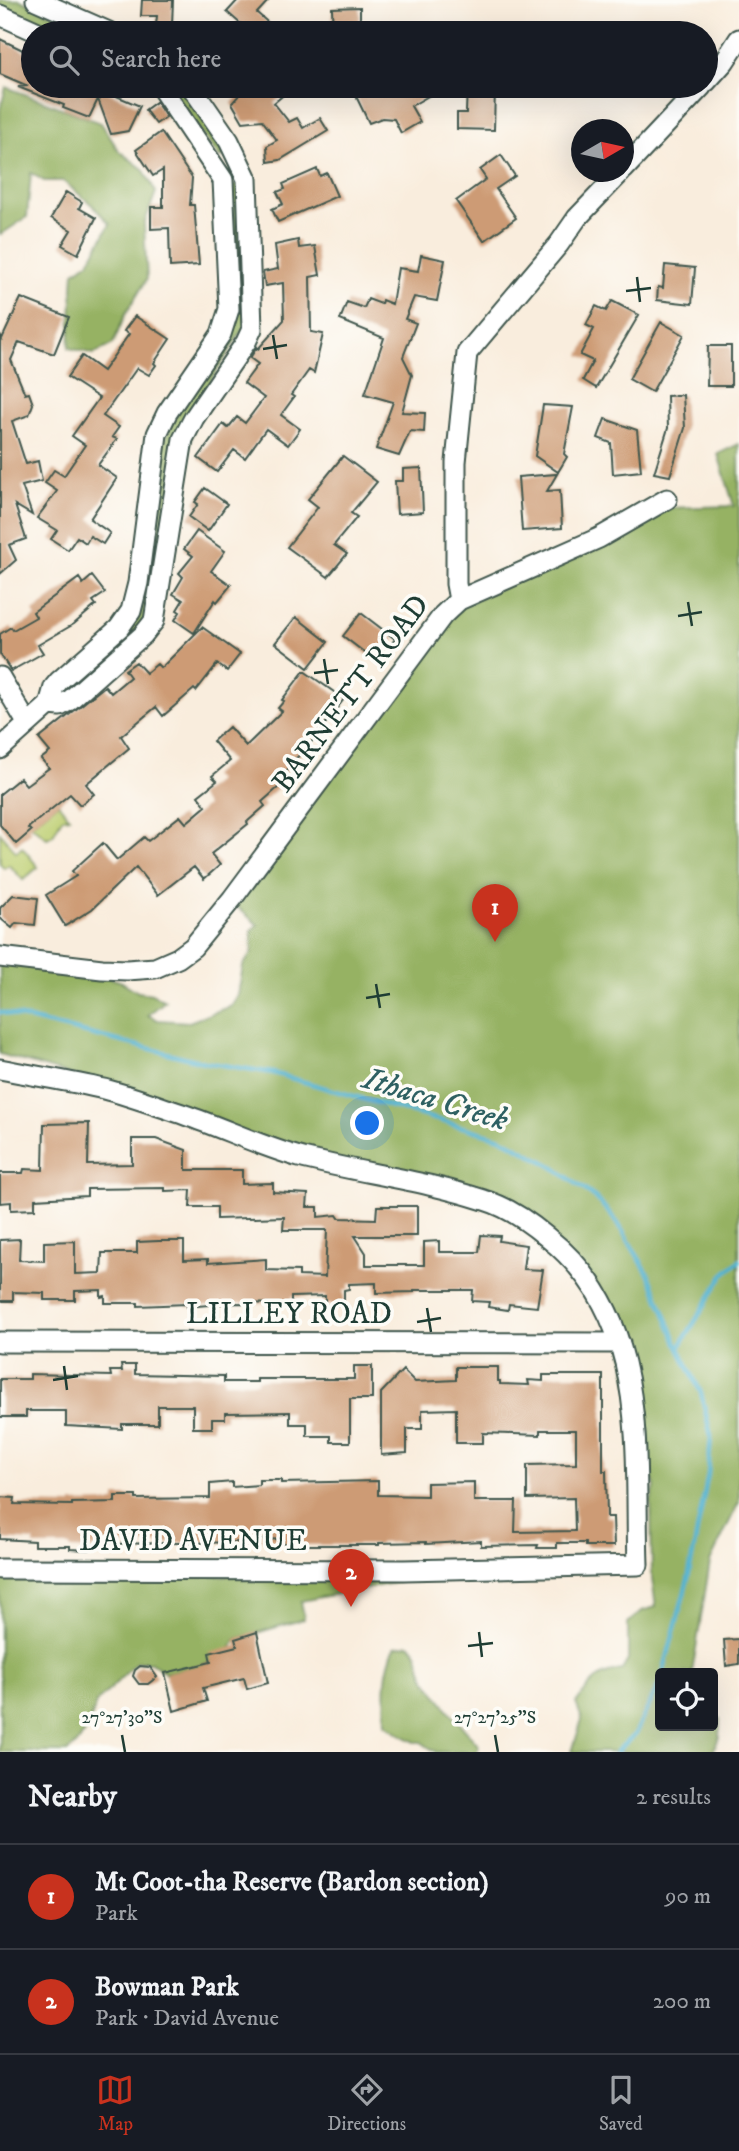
<!DOCTYPE html>
<html lang="en">
<head>
<meta charset="utf-8">
<style>
  :root { --surface:#171b24; --page:#20242c; --text:#f1f3f6; --muted:#9ea1a6; --line:#363941; --accent:#c8321e }
  body { margin:0; font-family:"IM FELL DW Pica",serif; background:var(--page); color:var(--text) }
  .controls { position:absolute; right:21px; bottom:21px; display:grid; overflow:hidden; border-radius:7px; box-shadow:0 7px 28px #0002 }
  .controls button { width:63px; height:63px; display:grid; place-items:center; padding:0; border:0; border-bottom:2px solid var(--line); background:var(--surface); color:var(--text); font:35px sans-serif }
  .compass { position:absolute; left:571px; top:119px; width:63px; height:63px; border-radius:50%; background:var(--surface); box-shadow:0 7px 28px #0002; rotate:81deg }
  .you { position:absolute; left:368px; top:1124px; width:24px; height:24px; margin:-18px; border:5px solid #fff; border-radius:50%; background:#1a73e8; box-shadow:0 0 0 10px #1a73e833 }
  .badge { display:grid; place-items:center; width:46px; height:46px; border-radius:50%; background:var(--accent); color:#fff; font-size:23px; font-weight:700 }
  .pin { position:absolute; translate:-50% -58px; filter:drop-shadow(0 2px 4px #0008) }
  .pin::after { content:''; position:absolute; top:37px; width:24px; height:21px; background:inherit; clip-path:polygon(0 0,100% 0,50% 100%) }
  .list { margin:0; padding:0; list-style:none }
  h2 { display:flex; justify-content:space-between; align-items:center; height:91px; margin:0; padding:0 28px; font-size:30px }
  h2 small { font-size:23px; font-weight:400; color:var(--muted) }
  .list li { display:grid; grid-template-columns:46px 1fr auto; gap:21px; align-items:center; box-sizing:border-box; height:105px; padding:0 28px; border-top:2px solid var(--line) }
  .list b { display:block; font-size:26px; white-space:nowrap }
  .list p { margin:0; font-size:23px; white-space:nowrap; color:var(--muted) }
  .list em { font-size:23px; font-style:normal; color:var(--muted) }
  .icon { flex:none; width:38px; height:38px; fill:none; stroke:currentColor; stroke-width:2; stroke-linecap:round; stroke-linejoin:round }
  .map { position:relative; flex:none; width:739px; height:1752px; overflow:hidden }
  .search { position:absolute; background:var(--surface); box-shadow:0 7px 28px #0002; left:21px; right:21px; top:21px; height:77px; display:flex; align-items:center; gap:18px; box-sizing:border-box; padding:0 24px; border-radius:38px; color:var(--muted); font-size:26px }
  .sheet { height:301px; background:var(--surface) }
  nav { display:flex; justify-content:space-around; align-items:center; box-sizing:border-box; height:98px; border-top:2px solid var(--line); background:var(--surface); font-size:19px; color:var(--muted) }
  nav a { display:grid; justify-items:center; gap:4px }
  nav .on { color:var(--accent) }
  .map>svg:first-child { display:block }
  .green { fill:#becf72; stroke:#6e8653; stroke-width:2 }
  .forest { fill:#96b264; stroke:#5a784c; stroke-width:2 }
  .lines { fill:none; stroke-linecap:round; stroke-linejoin:round }
  .stream { stroke:#50b1cf; stroke-width:4.5 }
  .building { fill:#cd9b74 }
  .minor-casing { stroke:#40574d; stroke-width:23 }
  .minor { stroke:#fff; stroke-width:19 }
  .ticks { fill:none; stroke:#1f3d34; stroke-width:2.5 }
  .labels { text-anchor:middle; stroke-width:7; stroke-linejoin:round; paint-order:stroke }
  .street-label { font-size:30px; fill:#1f3d34; stroke:#fdfcf7 }
  .water-label { font-size:32px; font-style:italic; fill:#2e6062; stroke:#fdfcf7 }
  .ticks-label { font-size:18px; text-anchor:middle; fill:#1f3d34; stroke:#fdfcf7; stroke-width:7; stroke-linejoin:round; paint-order:stroke }
</style>
</head>
<body>
<div class="map">
<svg width="739" height="1752" viewBox="0 0 739 1752">
  <rect width="100%" height="100%" fill="#fdfcf7"/>
  <filter id="ink" filterUnits="userSpaceOnUse"><feTurbulence type="fractalNoise" baseFrequency=".0143" numOctaves="2"/><feDisplacementMap in="SourceGraphic" scale="14" xChannelSelector="R" yChannelSelector="G"/><feConvolveMatrix kernelMatrix="1 2 1 2 8 2 1 2 1" color-interpolation-filters="sRGB"/></filter>
  <filter id="wash" filterUnits="userSpaceOnUse"><feTurbulence type="fractalNoise" baseFrequency=".00686" numOctaves="4" result="noise"/><feDisplacementMap in="SourceGraphic" scale="28" xChannelSelector="R" yChannelSelector="G"/><feGaussianBlur stdDeviation="1.57" result="paint"/><feColorMatrix in="noise" values="0 0 0 0 0 0 0 0 0 0 0 0 0 0 0 0 0 1.4 0 .05"/><feComposite in="paint" operator="in"/></filter>
  <g filter="url(#wash)">
    <rect width="100%" height="100%" fill="#f9eddd"/>
    <path class="green" d="M 58,803 L 69,817 L 62,818 L 53,835 L 47,838 L 31,825 Z
      M 0,832 L 16,852 L 22,847 L 38,867 L 23,880 L 9,865 L 4,868 L 0,863 Z"/>
    <path class="forest" d="M 0,0 L 20,0 L 95,33 L 61,33 L 0,9 Z
      M 166,86 L 183,86 L 221,140 L 225,155 L 220,158 Z
      M 6,87 L 101,123 L 119,151 L 143,169 L 156,192 L 144,224 L 147,279 L 125,315 L 113,344 L 94,354 L 69,348 L 74,272 L 89,262 L 110,224 L 91,204 L 63,181 L 44,181 L 31,173 L 27,217 L 0,235 L 0,110 Z
      M 240,184 L 246,324 L 201,397 L 148,619 L 66,698 L 57,695 L 140,613 L 145,595 L 159,450 L 236,298 L 233,186 Z
      M 739,444 L 739,1502 L 710,1562 L 692,1673 L 660,1673 L 660,1726 L 713,1726 L 713,1716 L 720,1719 L 719,1737 L 713,1752 L 572,1752 L 582,1719 L 576,1703 C 591,1683 595,1674 622,1670 L 628,1660 L 628,1623 L 642,1611 L 656,1607 L 652,1579 L 651,1501 L 655,1487 L 650,1471 L 648,1430 L 633,1412 L 620,1328 L 524,1213 L 300,1153 L 81,1078 L 0,1054 L 0,963 L 99,974 L 122,982 L 138,992 L 152,994 L 165,1001 L 148,1015 L 158,1020 L 189,1022 L 231,1006 L 238,995 L 243,966 L 252,952 L 251,931 L 258,925 L 234,904 L 458,608 L 666,508 L 734,506 L 718,454 Z
      M 398,1574 L 399,1582 L 301,1601 L 304,1619 L 236,1639 C 228,1664 187,1668 165,1673 L 151,1662 L 137,1662 L 96,1703 L 88,1727 L 77,1744 L 67,1752 L 0,1752 L 0,1577 Z
      M 410,1644 C 420,1651 420,1668 426,1679 C 441,1703 461,1725 479,1746 L 477,1752 L 436,1752 L 421,1742 L 415,1742 L 403,1736 L 386,1724 C 385,1697 383,1672 395,1647 Z"/>
    <g class="lines">
      <path class="stream" d="M 0,1012 L 204,1062 L 273,1073 L 501,1138 L 552,1166 L 596,1198 L 617,1222 L 649,1275 L 679,1348 L 701,1393 L 711,1436 L 708,1474 L 688,1579 L 663,1673
        M 679,1348 L 723,1275 L 739,1261
        M 616,1752 L 635,1734 L 660,1683"/>
    </g>
    <g id="blocks">
      <path class="building" d="M 142,0 L 173,0 L 172,25 L 156,25 L 157,16 L 141,16 Z
        M 238,0 L 269,0 L 257,13 L 280,33 L 251,33 L 227,12 Z
        M 360,7 L 360,33 L 333,33 L 332,8 Z
        M 0,39 L 33,55 L 33,86 L 93,86 L 140,106 L 128,131 L 111,134 L 98,99 L 89,118 L 63,108 L 64,105 L 18,87 L 28,86 L 0,74 Z
        M 247,86 L 294,86 L 274,103 L 289,122 L 297,118 L 303,128 L 320,118 L 328,131 L 280,160 L 268,162 L 267,146 L 277,140 L 262,120 L 243,122 L 232,103 Z
        M 351,86 L 426,86 L 430,95 L 411,106 L 420,122 L 401,133 L 394,119 L 382,118 L 369,123 Z
        M 467,86 L 495,86 L 494,130 L 457,129 L 457,113 L 466,113 Z
        M 156,102 L 166,117 L 156,124 L 145,110 Z
        M 161,132 L 192,178 L 190,205 L 194,205 L 199,265 L 170,267 L 169,228 L 151,229 L 151,207 L 163,207 L 163,170 L 153,176 L 136,150 Z
        M 501,155 L 515,176 L 496,189 L 516,218 L 484,241 L 456,201 L 486,179 L 480,170 Z
        M 317,169 L 320,176 L 327,173 L 337,196 L 278,222 L 272,209 L 283,204 L 277,192 L 285,189 L 283,184 Z
        M 66,192 L 82,202 L 79,208 L 96,218 L 78,254 L 62,245 L 71,230 L 51,218 Z
        M 298,240 L 299,248 L 315,246 L 320,275 L 310,277 L 311,332 L 323,334 L 314,373 L 309,370 L 291,395 L 294,397 L 281,415 L 300,429 L 288,445 L 266,429 L 245,458 L 234,450 L 217,472 L 198,458 L 223,424 L 228,428 L 237,417 L 245,423 L 264,398 L 244,383 L 258,364 L 250,358 L 257,347 L 258,349 L 284,320 L 283,283 L 265,286 L 263,272 L 278,269 L 275,245 Z
        M 421,255 L 445,260 L 437,301 L 414,297 L 405,319 L 416,323 L 403,357 L 412,375 L 402,412 L 425,413 L 424,432 L 410,431 L 399,456 L 376,449 L 393,402 L 365,394 L 384,338 L 340,320 L 347,302 L 364,308 L 368,299 L 381,304 L 382,300 L 392,304 L 398,268 L 418,271 Z
        M 665,265 L 695,268 L 692,304 L 657,300 L 658,287 L 663,288 Z
        M 21,298 L 69,317 L 54,354 L 19,342 L 11,360 L 25,394 L 29,393 L 33,404 L 29,415 L 12,421 L 26,464 L 38,461 L 42,481 L 22,486 L 32,515 L 15,505 L 26,539 L 9,545 L 16,560 L 0,574 L 0,334 L 2,339 Z
        M 612,301 L 639,315 L 596,388 L 583,380 L 593,361 L 580,355 L 594,329 L 586,325 L 596,306 L 606,311 Z
        M 135,316 L 170,339 L 154,363 L 156,365 L 149,375 L 137,368 L 103,416 L 119,427 L 112,437 L 117,439 L 98,465 L 117,478 L 90,519 L 110,533 L 103,544 L 90,536 L 86,543 L 77,537 L 68,550 L 51,539 L 57,530 L 37,518 L 57,491 L 45,483 L 54,470 L 64,476 L 85,445 L 72,436 L 99,398 L 67,377 L 82,356 L 103,371 L 129,334 L 124,331 Z
        M 661,322 L 684,335 L 652,392 L 629,379 Z
        M 708,346 L 731,346 L 731,386 L 707,386 Z
        M 683,395 L 685,428 L 670,476 L 654,473 L 668,428 L 667,396 Z
        M 543,405 L 573,407 L 564,454 L 567,457 L 558,472 L 535,456 Z
        M 605,419 L 637,430 L 641,471 L 613,474 L 611,443 L 598,438 Z
        M 343,456 L 377,482 L 351,513 L 357,517 L 334,545 L 347,554 L 328,577 L 287,547 L 318,507 L 308,499 Z
        M 421,468 L 423,512 L 397,514 L 395,481 L 403,481 L 403,469 Z
        M 557,474 L 547,491 L 560,490 L 562,528 L 522,531 L 518,477 Z
        M 205,488 L 227,504 L 208,531 L 189,517 L 198,504 L 195,502 Z
        M 197,531 L 225,551 L 211,571 L 231,585 L 217,602 L 215,600 L 194,633 L 175,620 L 180,612 L 177,610 L 183,600 L 173,594 L 183,577 L 179,573 L 193,556 L 184,549 Z
        M 92,576 L 105,593 L 93,601 L 96,605 L 74,624 L 38,645 L 43,653 L 11,671 L 0,654 L 0,634 L 11,627 L 13,630 L 36,617 L 33,612 L 79,578 L 83,584 Z
        M 361,613 L 395,639 L 377,662 L 343,636 Z
        M 296,617 L 328,642 L 308,668 L 275,643 Z
        M 202,627 L 240,654 L 227,671 L 217,664 L 196,691 L 194,689 L 163,716 L 156,707 L 121,736 L 129,748 L 86,784 L 94,794 L 80,805 L 70,794 L 28,828 L 31,831 L 16,844 L 0,825 L 0,794 L 20,778 L 26,785 L 49,768 L 41,759 L 50,752 L 39,739 L 105,686 L 111,693 L 130,677 L 125,670 L 136,662 L 146,673 L 157,664 L 161,668 Z
        M 304,671 L 344,699 L 306,749 L 292,762 L 294,764 L 275,781 L 280,786 L 262,802 L 265,806 L 247,822 L 248,824 L 211,854 L 220,865 L 204,879 L 194,867 L 158,895 L 136,867 L 92,909 L 65,926 L 46,895 L 76,876 L 72,871 L 103,843 L 117,860 L 144,837 L 148,841 L 180,816 L 186,823 L 206,806 L 198,796 L 217,781 L 212,776 L 230,761 L 213,741 L 229,727 L 246,746 L 282,711 L 278,708 L 284,701 L 282,700 Z
        M 13,895 L 38,898 L 35,925 L 16,923 L 12,928 L 0,918 L 0,908 Z
        M 89,1123 L 88,1165 L 132,1164 L 132,1139 L 156,1139 L 186,1150 L 186,1170 L 242,1170 L 242,1184 L 273,1183 L 273,1192 L 308,1194 L 307,1207 L 318,1207 L 318,1217 L 337,1215 L 339,1218 L 376,1219 L 377,1206 L 417,1206 L 417,1236 L 355,1236 L 366,1253 L 366,1265 L 424,1265 L 424,1242 L 439,1241 L 439,1252 L 479,1252 L 481,1235 L 500,1236 L 499,1241 L 526,1245 L 523,1269 L 543,1270 L 537,1307 L 509,1304 L 508,1310 L 488,1307 L 489,1302 L 472,1301 L 473,1290 L 414,1290 L 414,1292 L 376,1293 L 376,1283 L 349,1284 L 349,1289 L 344,1290 L 344,1305 L 325,1305 L 325,1296 L 291,1297 L 291,1304 L 231,1303 L 187,1307 L 187,1304 L 138,1306 L 138,1303 L 105,1303 L 105,1296 L 101,1297 L 101,1290 L 75,1291 L 75,1300 L 44,1300 L 44,1293 L 13,1292 L 13,1301 L 0,1301 L 0,1240 L 20,1239 L 19,1260 L 44,1261 L 44,1242 L 75,1241 L 75,1274 L 101,1273 L 102,1253 L 137,1253 L 137,1242 L 159,1241 L 184,1241 L 184,1260 L 208,1259 L 208,1263 L 266,1259 L 266,1270 L 299,1271 L 299,1276 L 325,1277 L 327,1230 L 283,1230 L 284,1217 L 217,1219 L 217,1207 L 190,1207 L 191,1190 L 165,1191 L 165,1188 L 87,1189 L 87,1196 L 35,1199 L 35,1209 L 11,1210 L 11,1202 L 0,1203 L 0,1173 L 23,1173 L 24,1169 L 43,1170 L 44,1124 Z
        M 121,1365 L 135,1365 L 135,1374 L 224,1376 L 224,1382 L 257,1382 L 257,1379 L 354,1379 L 354,1366 L 372,1366 L 372,1399 L 350,1399 L 350,1442 L 331,1442 L 331,1436 L 307,1436 L 307,1424 L 290,1424 L 290,1412 L 225,1413 L 225,1419 L 212,1419 L 212,1428 L 193,1428 L 193,1406 L 158,1406 L 158,1424 L 122,1424 L 122,1429 L 66,1426 L 66,1411 L 26,1411 L 26,1417 L 0,1417 L 0,1379 L 30,1379 L 30,1374 L 111,1376 L 110,1371 L 122,1371 Z
        M 456,1367 L 498,1367 L 498,1381 L 500,1381 L 500,1384 L 529,1385 L 528,1380 L 543,1381 L 543,1375 L 603,1375 L 603,1471 L 606,1471 L 607,1517 L 613,1517 L 614,1546 L 585,1546 L 585,1543 L 557,1543 L 557,1548 L 537,1548 L 538,1545 L 481,1546 L 481,1541 L 426,1544 L 426,1542 L 379,1543 L 379,1545 L 309,1545 L 283,1544 L 283,1539 L 257,1540 L 257,1542 L 100,1544 L 89,1550 L 70,1549 L 70,1546 L 34,1546 L 34,1541 L 0,1539 L 0,1497 L 15,1498 L 14,1504 L 72,1505 L 72,1503 L 115,1502 L 115,1496 L 136,1496 L 136,1499 L 210,1498 L 210,1484 L 232,1482 L 232,1487 L 259,1485 L 259,1480 L 281,1480 L 281,1483 L 378,1481 L 378,1495 L 427,1496 L 427,1483 L 474,1482 L 474,1501 L 516,1501 L 515,1532 L 575,1531 L 574,1498 L 527,1499 L 527,1465 L 576,1464 L 576,1430 L 540,1430 L 540,1435 L 483,1433 L 483,1443 L 456,1443 L 456,1409 L 422,1410 L 422,1429 L 407,1429 L 407,1453 L 381,1455 L 381,1393 L 403,1370 L 415,1382 L 456,1380 Z
        M 257,1632 L 268,1683 L 247,1689 L 244,1678 L 203,1688 L 207,1701 L 174,1711 L 165,1673 L 211,1662 L 209,1653 L 237,1646 L 235,1639 Z
        M 739,1639 L 739,1664 L 726,1666 L 724,1640 Z
        M 140,1666 L 150,1667 L 157,1677 L 148,1684 L 139,1684 L 133,1676 L 135,1670 Z"/>
    </g>
  </g>
  <g filter="url(#ink)">
    <use href="#blocks" fill-opacity="0" stroke="#40574d" stroke-width="2"/>
    <g class="lines">
      <g class="minor-casing">
        <path id="minor" d="M 36,0 L 111,33
          M 0,15 L 40,33
          M 706,82 L 724,62 L 739,39
          M 624,169 L 702,86
          M 459,600 L 456,584 L 456,462 L 467,353 L 559,244 L 577,218 L 621,172
          M 0,677 L 27,723
          M 49,705 L 60,706 L 70,700 L 143,635 L 154,621 L 183,439 L 194,418 L 246,342 L 252,329 L 247,179 L 229,141 L 191,86
          M 0,749 L 49,705 L 54,687 L 59,681 L 119,628 L 131,611 L 138,583 L 157,434 L 167,413 L 221,334 L 229,309 L 223,180 L 160,86
          M 0,957 L 102,969 L 127,970 L 155,968 L 178,958 L 193,947 L 232,899 L 443,615 L 459,600 L 599,538 L 667,499
          M 0,1069 C 34,1076 70,1081 104,1089 C 131,1096 158,1106 185,1115 C 223,1128 260,1146 299,1157 C 360,1173 423,1180 484,1200 C 508,1207 528,1221 547,1237 C 651,1319 634,1448 638,1565 L 404,1570 L 0,1569
          M 0,1342 L 620,1343"/>
      </g>
      <use href="#minor" class="minor"/>
    </g>
  </g>
  <path class="ticks" d="M 637,277 L 640,302M 626,291 L 651,288M 273,335 L 277,359M 263,349 L 287,345M 688,602 L 692,626M 678,616 L 702,612M 324,659 L 328,684M 314,673 L 338,670M 376,984 L 380,1008M 366,998 L 390,994M 427,1308 L 431,1332M 417,1322 L 441,1318M 64,1366 L 67,1390M 53,1380 L 78,1376M 479,1632 L 482,1657M 468,1646 L 493,1643M 122,1735 L 125,1752M 495,1735 L 498,1752"/>
  <g class="labels">
    <g class="street-label">
      <text transform="translate(350 693) rotate(-53)" y="10">BARNETT ROAD</text>
      <text x="289" y="1323">LILLEY ROAD</text>
      <text x="193" y="1550">DAVID AVENUE</text>
    </g>
    <g class="water-label">
      <text transform="translate(436 1098) rotate(17)" y="11">Ithaca Creek</text>
    </g>
  </g>
  <g class="ticks-label">
    <text x="122" y="1723">27°27'30"S</text>
    <text x="495" y="1723">27°27'25"S</text>
  </g>
</svg>
<div class="controls">
<button><svg class="icon" aria-label="locate" viewBox="0 0 24 24"><circle cx="12" cy="12" r="6"/><path d="M12 2v4M12 18v4M2 12h4M18 12h4"/></svg></button>
</div>
<svg class="compass" viewBox="-18 -18 36 36"><path d="M0-13l5 13h-10z" fill="#e53935"/><path d="M0 13l5-13h-10z" fill="#9ea1a6"/></svg>
<div class="you"></div>
<div class="pin badge" style="left:495px;top:942px">1</div>
<div class="pin badge" style="left:351px;top:1607px">2</div>
<div class="search"><svg class="icon" aria-label="search" viewBox="0 0 24 24"><circle cx="10" cy="10" r="6"/><path d="M15 15l6 6"/></svg>Search here</div>
</div>
<section class="sheet">
<h2>Nearby<small>2 results</small></h2>
<ul class="list">
<li><span class="badge">1</span><div><b>Mt Coot-tha Reserve (Bardon section)</b><p>Park</p></div><em>90 m</em></li>
<li><span class="badge">2</span><div><b>Bowman Park</b><p>Park · David Avenue</p></div><em>200 m</em></li>
</ul>
</section>
<nav>
<a class="on"><svg class="icon" aria-label="map" viewBox="0 0 24 24"><path d="M3 6l6-2 6 2 6-2v14l-6 2-6-2-6 2zM9 4v14M15 6v14"/></svg>Map</a>
<a><svg class="icon" aria-label="directions" viewBox="0 0 24 24"><path d="M12 3l9 9-9 9-9-9zM9 14v-3h6M13 9l2 2-2 2"/></svg>Directions</a>
<a><svg class="icon" aria-label="saved" viewBox="0 0 24 24"><path d="M7 4h10v16l-5-4-5 4z"/></svg>Saved</a>
</nav>
</body>
</html>
